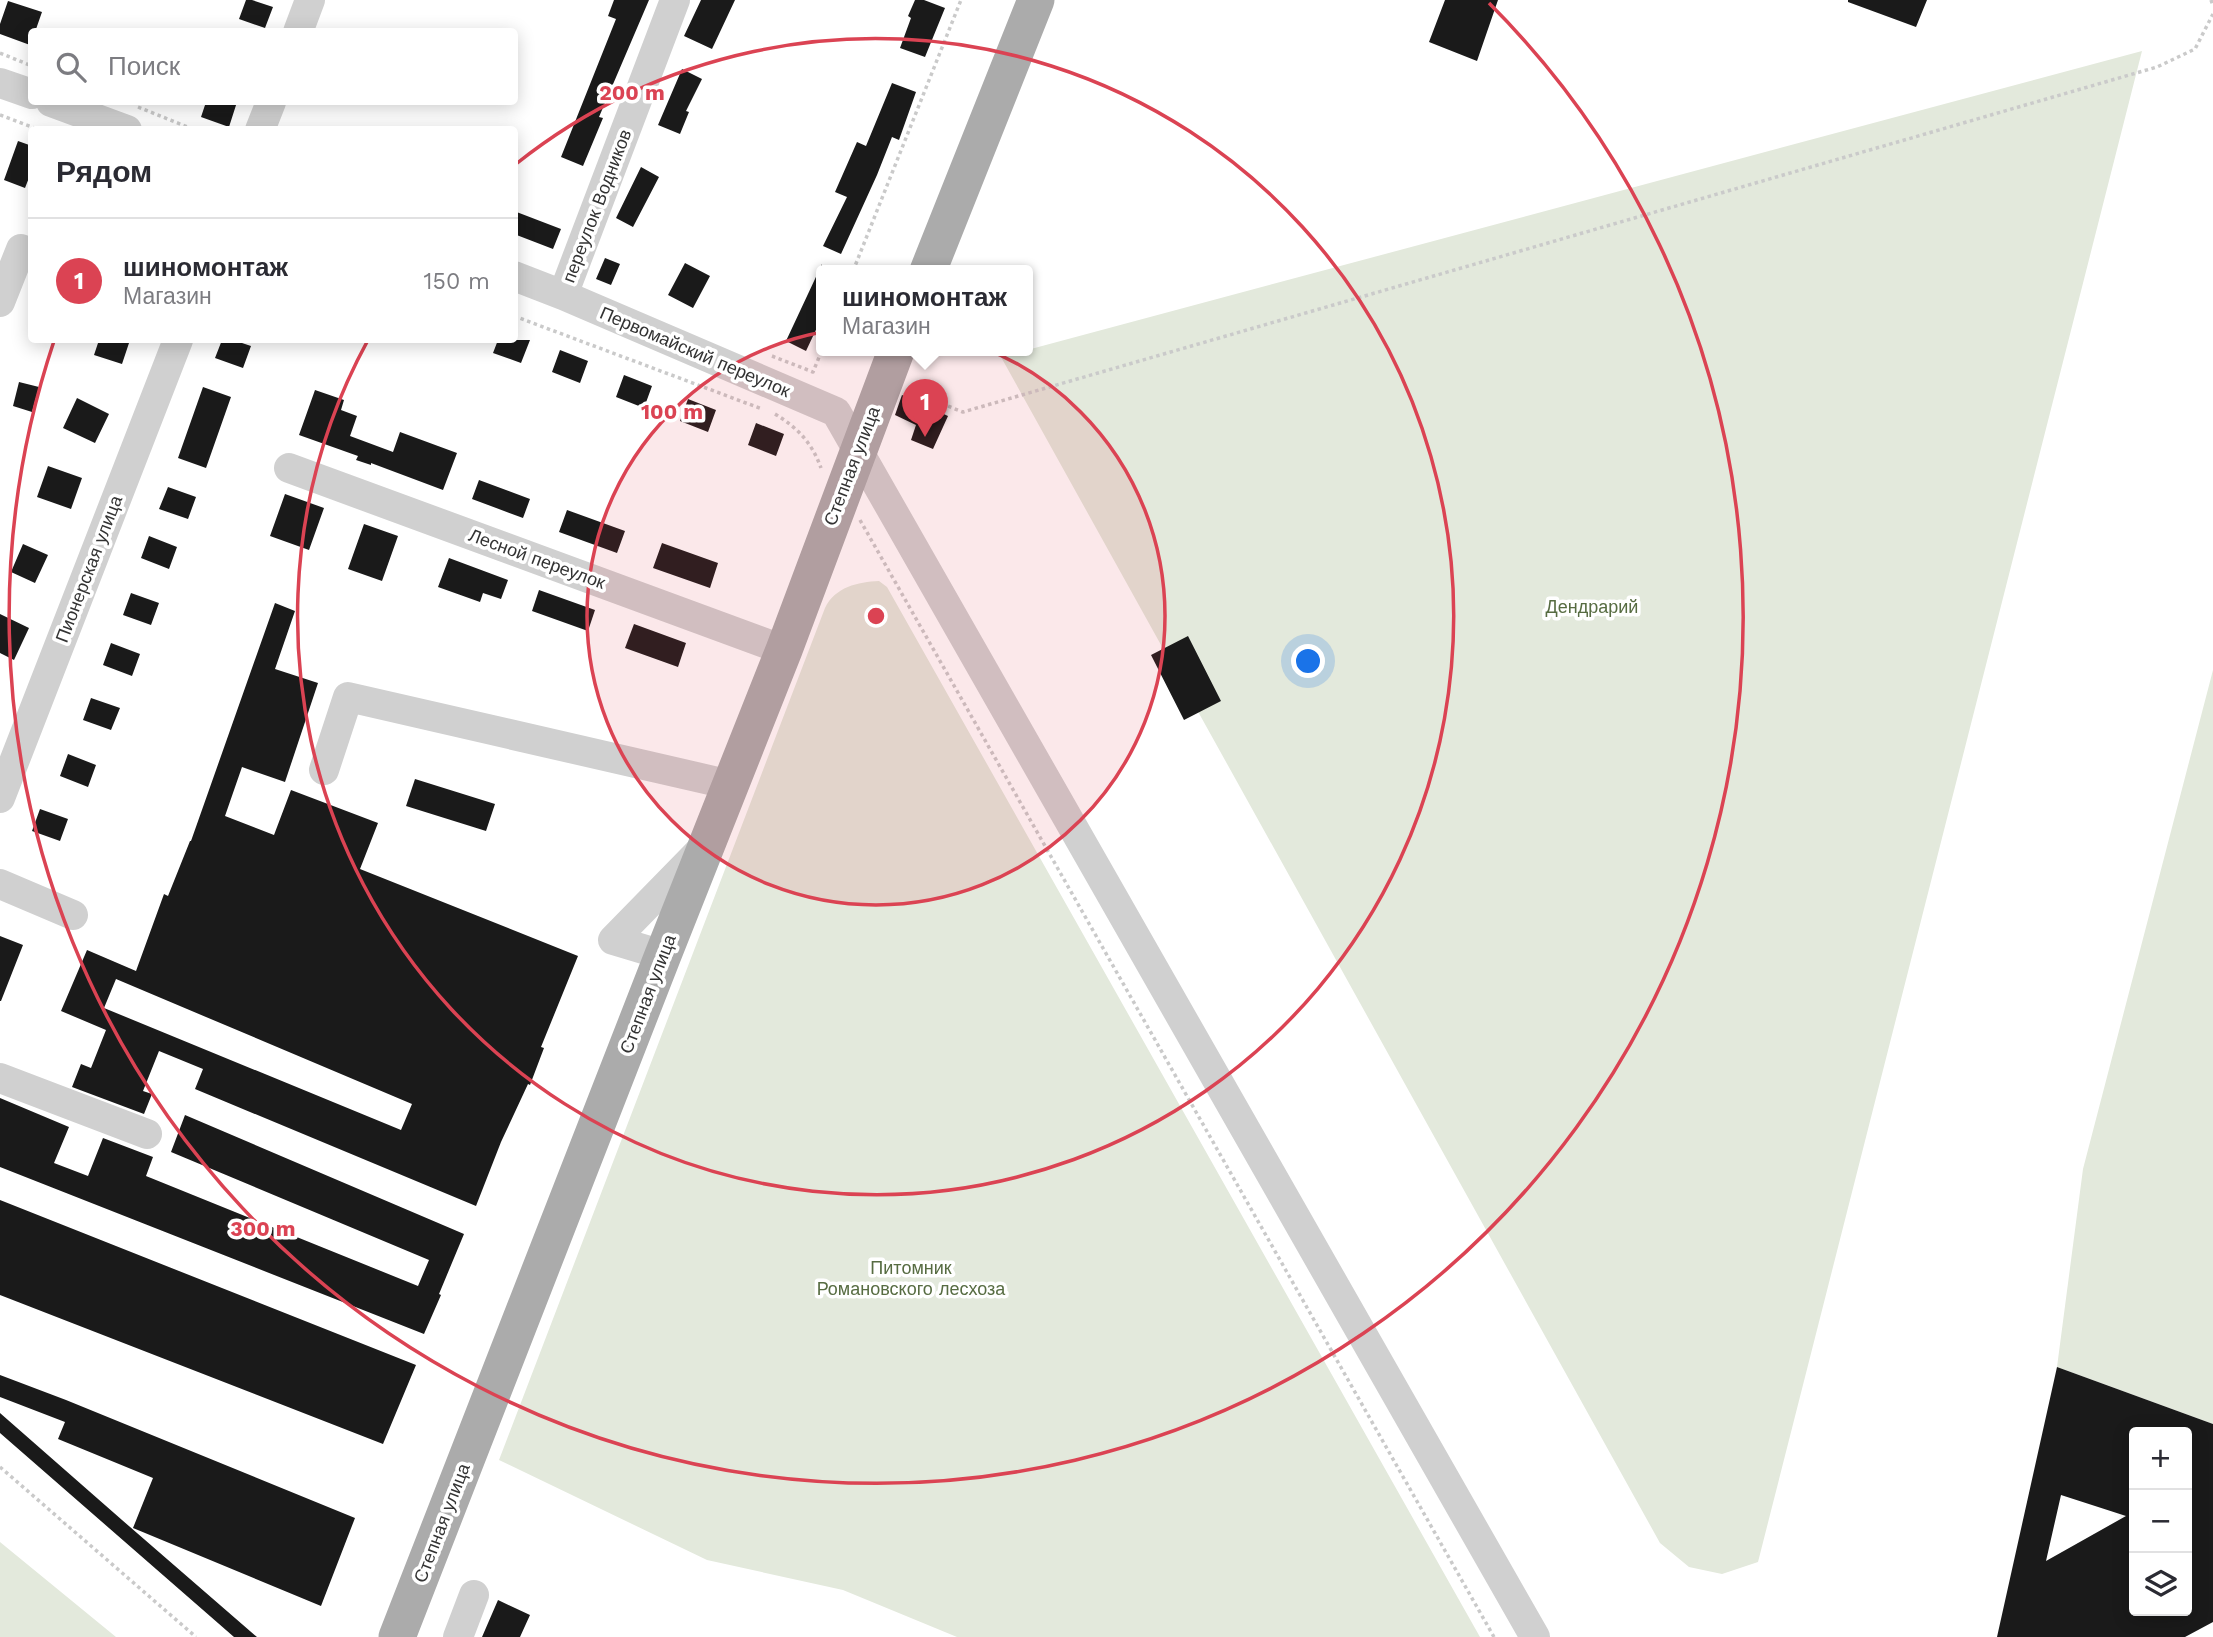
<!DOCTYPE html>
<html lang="ru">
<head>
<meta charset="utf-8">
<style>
  :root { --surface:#fff; --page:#f2f2f3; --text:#2b2b33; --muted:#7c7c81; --line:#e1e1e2; --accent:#db4353 }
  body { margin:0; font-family:"Work Sans",sans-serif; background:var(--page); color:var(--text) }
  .controls { position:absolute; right:21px; bottom:21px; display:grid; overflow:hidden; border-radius:7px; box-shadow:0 4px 18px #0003 }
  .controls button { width:63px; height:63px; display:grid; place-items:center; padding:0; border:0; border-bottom:2px solid var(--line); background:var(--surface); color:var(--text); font:35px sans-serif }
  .you { position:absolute; left:1309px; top:662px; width:24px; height:24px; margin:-18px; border:5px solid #fff; border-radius:50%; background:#1a73e8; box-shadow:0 0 0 10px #1a73e833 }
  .badge { display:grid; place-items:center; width:46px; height:46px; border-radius:50%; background:var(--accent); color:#fff; font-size:23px; font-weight:700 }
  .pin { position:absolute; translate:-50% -58px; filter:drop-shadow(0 2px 4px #0008) }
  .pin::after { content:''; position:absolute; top:37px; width:24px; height:21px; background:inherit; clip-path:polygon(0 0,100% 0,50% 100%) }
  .popup { position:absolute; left:816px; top:265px; width:217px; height:91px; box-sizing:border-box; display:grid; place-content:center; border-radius:7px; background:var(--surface); filter:drop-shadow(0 2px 5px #0005); font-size:23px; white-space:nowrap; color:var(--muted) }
  .popup b { font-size:26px; color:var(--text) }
  .popup::after { content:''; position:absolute; left:50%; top:100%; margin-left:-14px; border:14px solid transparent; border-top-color:var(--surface) }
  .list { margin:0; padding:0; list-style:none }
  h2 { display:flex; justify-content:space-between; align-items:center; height:91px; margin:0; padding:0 28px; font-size:30px }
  h2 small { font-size:23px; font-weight:400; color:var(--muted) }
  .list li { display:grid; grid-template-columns:46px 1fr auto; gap:21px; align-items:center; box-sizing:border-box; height:126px; padding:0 28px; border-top:2px solid var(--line) }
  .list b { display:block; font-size:26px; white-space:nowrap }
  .list p { margin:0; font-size:23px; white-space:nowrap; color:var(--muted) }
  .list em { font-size:23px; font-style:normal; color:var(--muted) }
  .icon { flex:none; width:38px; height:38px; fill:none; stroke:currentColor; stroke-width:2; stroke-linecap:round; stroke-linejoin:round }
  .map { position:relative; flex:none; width:2213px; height:1637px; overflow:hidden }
  .search { position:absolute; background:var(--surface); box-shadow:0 4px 18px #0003; left:28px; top:28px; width:490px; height:77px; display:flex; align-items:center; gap:18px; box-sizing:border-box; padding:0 24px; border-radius:7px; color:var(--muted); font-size:26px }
  .panel { position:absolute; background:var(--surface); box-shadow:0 4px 18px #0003; left:28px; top:126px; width:490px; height:217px; border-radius:7px }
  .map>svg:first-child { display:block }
  .green { fill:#e3e9dc }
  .building { fill:#1a1a1a; fill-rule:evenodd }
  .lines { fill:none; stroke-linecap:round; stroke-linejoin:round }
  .path { stroke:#cacaca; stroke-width:3.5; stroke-dasharray:3.5 3.5; stroke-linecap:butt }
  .minor { stroke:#d0d0d0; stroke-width:30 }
  .major { stroke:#ababab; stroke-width:37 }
  .ring { fill:none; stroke:#db4353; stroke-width:3.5 }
  .labels { text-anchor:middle; stroke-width:7; stroke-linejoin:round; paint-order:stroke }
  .street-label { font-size:18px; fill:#333; stroke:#fff }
  .park-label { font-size:18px; fill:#576c42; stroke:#fff }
  .centre { fill:#db4353; stroke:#fff; stroke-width:3.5 }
  .ring-label { font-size:21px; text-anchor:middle; font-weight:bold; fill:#db4353; stroke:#fff; stroke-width:7; stroke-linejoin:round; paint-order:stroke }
</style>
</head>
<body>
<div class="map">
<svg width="2213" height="1637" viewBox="0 0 2213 1637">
  <rect width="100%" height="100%" fill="#fff"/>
  <path class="green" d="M 2142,51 L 1758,1562 L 1722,1574 L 1689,1567 L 1660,1543 L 1001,357 Z
    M 879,581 L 887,587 L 1480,1637 L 957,1637 L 843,1590 L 707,1560 L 499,1460 L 825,608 C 835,587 858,582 879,581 Z
    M 2213,670 L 2213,1424 L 2057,1367 L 2083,1169 Z
    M 0,1542 L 116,1637 L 0,1637 Z"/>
  <path class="building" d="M 246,0 L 252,0 L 273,7 L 265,28 L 239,19 Z
    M 614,0 L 649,0 L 599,117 L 603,118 L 583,166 L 561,157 L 616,19 L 608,16 Z
    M 701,0 L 735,0 L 712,49 L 684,36 Z
    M 915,0 L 924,0 L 945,8 L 925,57 L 900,48 L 911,18 L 908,16 Z
    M 1445,0 L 1498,0 L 1477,61 L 1429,42 Z
    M 1848,0 L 1927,0 L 1916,27 L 1848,2 Z
    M 8,1 L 42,12 L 35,32 L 32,32 L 30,45 L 0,34 L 0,24 Z
    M 682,69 L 702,79 L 686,111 L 689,112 L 680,134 L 658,125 Z
    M 892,83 L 916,92 L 899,140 L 892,137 L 877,175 L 841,254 L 823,246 L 847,197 L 835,192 L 857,142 L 866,146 Z
    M 206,102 L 237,102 L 229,127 L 201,117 Z
    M 18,141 L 32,146 L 32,170 L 25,188 L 4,180 Z
    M 641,167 L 659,177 L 633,227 L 616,218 Z
    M 514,211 L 561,229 L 553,249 L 514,234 Z
    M 605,258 L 620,264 L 611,285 L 596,279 Z
    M 685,263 L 710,276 L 693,308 L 668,295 Z
    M 822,264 L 822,317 L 806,351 L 786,341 Z
    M 99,340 L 130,340 L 122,364 L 94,355 Z
    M 222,340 L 233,340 L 251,346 L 243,368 L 215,358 Z
    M 498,340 L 530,340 L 521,363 L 493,353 Z
    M 560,350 L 588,361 L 580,383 L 552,372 Z
    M 624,375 L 652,386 L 644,408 L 616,397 Z
    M 19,382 L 39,387 L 32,412 L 13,406 Z
    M 203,387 L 231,397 L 206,468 L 178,458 Z
    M 315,390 L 344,400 L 341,410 L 357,416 L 350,436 L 393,452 L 400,432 L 457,453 L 443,490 L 371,463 L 371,465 L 356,460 L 358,456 L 299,435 Z
    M 902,395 L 948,416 L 933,449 L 911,440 L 916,425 L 895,415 Z
    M 77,398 L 109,414 L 95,443 L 63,428 Z
    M 688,399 L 716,410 L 708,432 L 680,421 Z
    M 756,423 L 784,434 L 776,456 L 748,445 Z
    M 48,466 L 82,478 L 71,509 L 37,497 Z
    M 479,480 L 530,499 L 523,518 L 472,499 Z
    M 168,487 L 196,497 L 188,519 L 159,509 Z
    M 285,494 L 324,508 L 309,550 L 270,536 Z
    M 567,510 L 625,531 L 617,553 L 559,532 Z
    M 364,524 L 398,536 L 382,581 L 348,569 Z
    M 149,536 L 177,547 L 169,569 L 141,558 Z
    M 662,543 L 718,563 L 710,588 L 653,568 Z
    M 23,544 L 48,555 L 35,583 L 11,572 Z
    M 449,558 L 508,580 L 501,599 L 483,593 L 480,602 L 438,587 Z
    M 539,590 L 595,610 L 588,631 L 532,611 Z
    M 131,593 L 159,603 L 151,625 L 123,615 Z
    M 275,603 L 295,611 L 275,669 L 318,683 L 285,782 L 242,767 L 225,816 L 274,835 L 291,790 L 378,823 L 360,869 L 578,956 L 541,1047 L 544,1048 L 530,1085 L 528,1084 L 501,1142 L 476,1206 L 195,1089 L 203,1069 L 159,1051 L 143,1091 L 152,1094 L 144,1114 L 72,1087 L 81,1064 L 91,1068 L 106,1030 L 61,1011 L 87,950 L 136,971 L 164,894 L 168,896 L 190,841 L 191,841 ZM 116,979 L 412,1104 L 401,1130 L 104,1008 Z
    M 0,614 L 29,628 L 14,660 L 0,653 Z
    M 634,624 L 686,643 L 678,667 L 625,648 Z
    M 1188,636 L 1221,701 L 1184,720 L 1151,655 Z
    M 111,643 L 140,654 L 132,676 L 103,665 Z
    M 91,698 L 120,708 L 111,730 L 83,720 Z
    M 68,754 L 96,765 L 88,787 L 60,776 Z
    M 415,779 L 495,804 L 486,831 L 406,806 Z
    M 40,809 L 68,819 L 60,841 L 32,831 Z
    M 0,936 L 23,945 L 1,1001 L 0,1001 Z
    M 0,1098 L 69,1127 L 54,1163 L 88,1176 L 103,1138 L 153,1157 L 146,1176 L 418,1286 L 429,1260 L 171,1152 L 185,1115 L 464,1234 L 439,1294 L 441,1295 L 424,1334 L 0,1167 Z
    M 0,1200 L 416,1365 L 383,1444 L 0,1295 Z
    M 2057,1367 L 2213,1424 L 2213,1622 L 2185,1637 L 1997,1637 ZM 2134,1432 L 2187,1432 L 2187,1611 L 2134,1611 ZM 2061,1495 L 2126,1516 L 2046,1561 Z
    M 0,1375 L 66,1400 L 355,1518 L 321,1606 L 133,1528 L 153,1478 L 58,1439 L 65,1422 L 0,1397 Z
    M 0,1413 L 122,1520 L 257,1637 L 234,1637 L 0,1433 Z
    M 498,1600 L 530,1615 L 520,1637 L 482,1637 Z"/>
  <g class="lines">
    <path class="path" d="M 2211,0 L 2213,6
      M 0,53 L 32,66
      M 138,107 L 195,130
      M 0,115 L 40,130
      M 853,271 L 961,0
      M 514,316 L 762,409
      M 772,356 L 813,372 L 822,350
      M 909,391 L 963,412 L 2157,67 L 2195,49 L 2213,14
      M 775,414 C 798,428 812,443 821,468
      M 860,520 L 1494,1637
      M 0,1467 L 196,1637"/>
    <path class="minor" d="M 298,32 L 310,0
      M 0,83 L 32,94
      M 51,102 L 127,130
      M 260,130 L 271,102
      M 514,276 L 563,295 L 836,412 L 1535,1637
      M 563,295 L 675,0
      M 0,302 L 21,249 L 32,253
      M 289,468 L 784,650
      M 324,770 L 348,697 L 731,785
      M 0,798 L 178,340
      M 0,884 L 73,915
      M 663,955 L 613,940 L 701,850
      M 0,1078 L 147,1134
      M 458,1637 L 474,1595"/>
    <path class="major" d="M 928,271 L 1036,0
      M 397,1637 L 663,955 L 784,650 L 896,351"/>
  </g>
  <circle cx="876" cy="616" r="289" fill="#db4353" fill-opacity=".12"/>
  <g class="ring">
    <circle cx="876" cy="616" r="289"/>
    <path d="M516 164A578 578 0 1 1 368 340"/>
    <path d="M1489 3A867 867 0 1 1 54 341"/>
  </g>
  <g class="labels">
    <g class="street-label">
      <text transform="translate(597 206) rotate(-69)" y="6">переулок Водников</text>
      <text transform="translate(695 352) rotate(23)" y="6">Первомайский переулок</text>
      <text transform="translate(852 466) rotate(-69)" y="6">Степная улица</text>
      <text transform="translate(537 559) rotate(20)" y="6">Лесной переулок</text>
      <text transform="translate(89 569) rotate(-69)" y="6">Пионерская улица</text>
      <text transform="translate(648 994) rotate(-69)" y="6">Степная улица</text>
      <text transform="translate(442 1523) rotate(-69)" y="6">Степная улица</text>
    </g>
    <g class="park-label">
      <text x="1592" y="613">Дендрарий</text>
      <text x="911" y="1274">Питомник<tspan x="911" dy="21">Романовского лесхоза</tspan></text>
    </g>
  </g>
  <circle cx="876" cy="616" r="10" class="centre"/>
  <g class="ring-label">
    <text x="632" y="100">200 m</text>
    <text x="672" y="419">100 m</text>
    <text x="263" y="1236">300 m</text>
  </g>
</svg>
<div class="controls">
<button>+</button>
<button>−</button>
<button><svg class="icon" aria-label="layers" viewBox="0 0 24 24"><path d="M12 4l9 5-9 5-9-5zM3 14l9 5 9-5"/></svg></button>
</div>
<div class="you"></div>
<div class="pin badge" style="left:925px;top:437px">1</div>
<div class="popup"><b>шиномонтаж</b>Магазин</div>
<div class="search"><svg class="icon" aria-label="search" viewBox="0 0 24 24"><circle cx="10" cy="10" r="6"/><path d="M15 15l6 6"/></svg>Поиск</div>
<section class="panel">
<h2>Рядом<small></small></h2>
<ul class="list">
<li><span class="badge">1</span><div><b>шиномонтаж</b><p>Магазин</p></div><em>150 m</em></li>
</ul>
</section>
</div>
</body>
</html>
